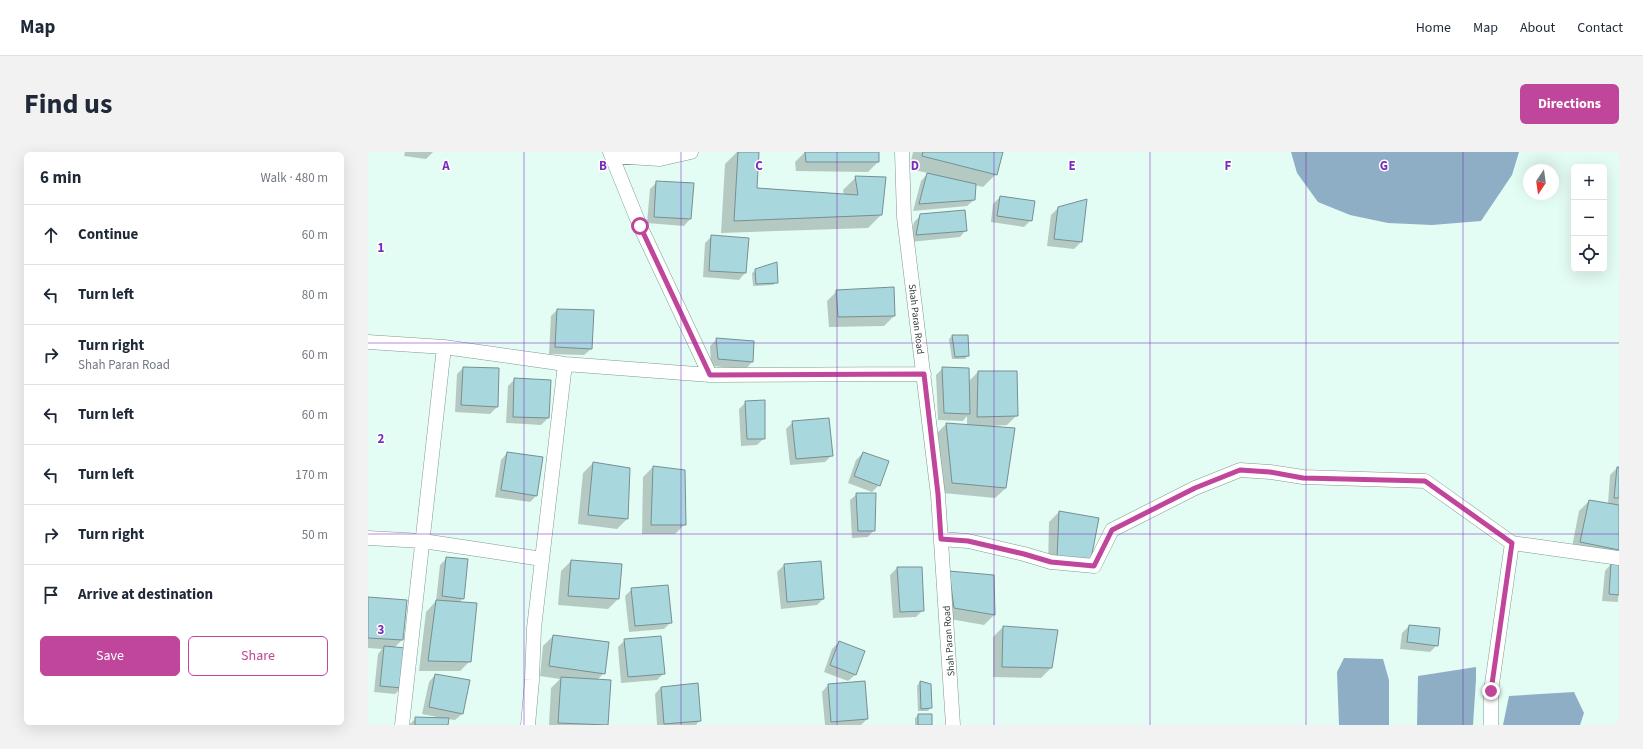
<!DOCTYPE html>
<html lang="en">
<head>
<meta charset="utf-8">
<style>
  :root { --surface:#fff; --page:#f2f2f3; --text:#1f2937; --muted:#747a83; --line:#e0e1e3; --accent:#bf469a }
  body { margin:0; font-family:"Source Sans 3",sans-serif; background:var(--page); color:var(--text) }
  .controls { position:absolute; right:12px; top:12px; display:grid; overflow:hidden; border-radius:6px; box-shadow:0 4px 16px #0002 }
  .controls button { width:36px; height:36px; display:grid; place-items:center; padding:0; border:0; border-bottom:1px solid var(--line); background:var(--surface); color:var(--text); font:20px sans-serif }
  .compass { position:absolute; left:1155px; top:12px; width:36px; height:36px; border-radius:50%; background:var(--surface); box-shadow:0 4px 16px #0002; rotate:193deg }
  .stop { position:absolute; width:12px; height:12px; margin:-9px; border:3px solid #bf469a; border-radius:50%; background:#fff }
  .stop.end { background:#bf469a; border-color:#fff; box-shadow:0 1px 4px #0008 }
  .list { margin:0; padding:0; list-style:none }
  h2 { display:flex; justify-content:space-between; align-items:center; height:52px; margin:0; padding:0 16px; font-size:17px }
  h2 small { font-size:13px; font-weight:400; color:var(--muted) }
  .list li { display:grid; grid-template-columns:26px 1fr auto; gap:12px; align-items:center; box-sizing:border-box; height:60px; padding:0 16px; border-top:1px solid var(--line) }
  .list b { display:block; font-size:15px; white-space:nowrap }
  .list p { margin:0; font-size:13px; white-space:nowrap; color:var(--muted) }
  .list em { font-size:13px; font-style:normal; color:var(--muted) }
  .actions { display:flex; gap:8px; padding:12px 16px }
  .actions a { flex:1; padding:9px 0; border:1px solid var(--accent); border-radius:6px; text-align:center; font-size:14px; color:var(--accent) }
  .actions .main { background:var(--accent); color:#fff }
  .icon { flex:none; width:22px; height:22px; fill:none; stroke:currentColor; stroke-width:2; stroke-linecap:round; stroke-linejoin:round }
  .map { position:relative; flex:none; width:1251px; height:573px; overflow:hidden; border-radius:6px }
  header { display:flex; align-items:center; gap:24px; box-sizing:border-box; height:56px; padding:0 20px; background:var(--surface); border-bottom:1px solid var(--line) }
  header strong { font-size:19px }
  nav { display:flex; gap:22px; margin-inline-start:auto; font-size:14px }
  .intro { display:flex; align-items:center; justify-content:space-between; box-sizing:border-box; height:96px; padding:0 24px }
  h1 { margin:0; font-size:28px }
  .button { padding:10px 18px; border-radius:6px; background:var(--accent); color:#fff; font-size:14px; font-weight:700 }
  main { display:flex; gap:24px; padding:0 24px }
  aside { flex:1; background:var(--surface); border-radius:6px; box-shadow:0 4px 16px #0002 }
  .map>svg:first-child { display:block }
  .water { fill:#8eaec6 }
  .shadow { fill:#0003 }
  .building { fill:#a9d7de; stroke:#778f92 }
  .lines { fill:none; stroke-linecap:round; stroke-linejoin:round }
  .street-casing { stroke:#829992; stroke-width:15 }
  .street { stroke:#fff; stroke-width:14 }
  .route { stroke:#bf469a; stroke-width:5 }
  .grid { fill:none; stroke:#7b2cbf; stroke-width:1; stroke-opacity:0.55 }
  .labels { text-anchor:middle; stroke-width:3; stroke-linejoin:round; paint-order:stroke }
  .street-label { font-size:10px; fill:#343e3b; stroke:#fff }
  .grid-label { font-size:13px; text-anchor:middle; font-weight:bold; fill:#7b2cbf; stroke:#fff; stroke-width:3; stroke-linejoin:round; paint-order:stroke }
</style>
</head>
<body>
<header>
<strong>Map</strong>
<nav><a>Home</a><a>Map</a><a>About</a><a>Contact</a></nav>
</header>
<div class="intro"><h1>Find us</h1><a class="button">Directions</a></div>
<main>
<aside>
<h2>6 min<small>Walk · 480 m</small></h2>
<ul class="list">
<li><svg class="icon" aria-label="ahead" viewBox="0 0 24 24"><path d="M12 20V5M6 11l6-6 6 6"/></svg><div><b>Continue</b></div><em>60 m</em></li>
<li><svg class="icon" aria-label="left" viewBox="0 0 24 24"><path d="M17 20v-9H6M10 6l-5 5 5 5"/></svg><div><b>Turn left</b></div><em>80 m</em></li>
<li><svg class="icon" aria-label="right" viewBox="0 0 24 24"><path d="M7 20v-9h11M14 6l5 5-5 5"/></svg><div><b>Turn right</b><p>Shah Paran Road</p></div><em>60 m</em></li>
<li><svg class="icon" aria-label="left" viewBox="0 0 24 24"><path d="M17 20v-9H6M10 6l-5 5 5 5"/></svg><div><b>Turn left</b></div><em>60 m</em></li>
<li><svg class="icon" aria-label="left" viewBox="0 0 24 24"><path d="M17 20v-9H6M10 6l-5 5 5 5"/></svg><div><b>Turn left</b></div><em>170 m</em></li>
<li><svg class="icon" aria-label="right" viewBox="0 0 24 24"><path d="M7 20v-9h11M14 6l5 5-5 5"/></svg><div><b>Turn right</b></div><em>50 m</em></li>
<li><svg class="icon" aria-label="arrive" viewBox="0 0 24 24"><path d="M6 21V4h12l-3 4 3 4H6"/></svg><div><b>Arrive at destination</b></div></li>
</ul>
<div class="actions"><a class="main">Save</a><a>Share</a></div>
</aside>
<div class="map">
<svg width="1251" height="573" viewBox="0 0 1251 573">
  <rect width="100%" height="100%" fill="#e3fcf4"/>
  <path class="water" d="M 923,0 L 1151,0 L 1144,23 L 1113,69 L 1064,73 L 1020,71 L 982,63 L 950,50 L 929,21 Z
    M 976,506 L 1015,507 L 1021,528 L 1021,573 L 971,573 L 969,520 Z
    M 1108,515 L 1108,528 L 1105,573 L 1049,573 L 1050,524 Z
    M 1206,540 L 1216,561 L 1212,573 L 1135,573 L 1141,544 Z"/>
  <path class="shadow" d="M 37,0 L 65,0 L 58,7 L 36,4 Z
    M 369,0 L 382,0 L 388,37 L 476,43 L 475,38 L 488,25 L 513,63 L 500,76 L 353,81 L 357,12 Z
    M 437,0 L 510,0 L 510,10 L 500,20 L 428,19 L 427,10 Z
    M 545,0 L 634,0 L 628,22 L 615,35 L 607,33 L 606,48 L 599,54 L 545,59 L 553,29 L 560,21 L 541,17 Z
    M 289,30 L 322,67 L 316,74 L 279,71 L 282,37 Z
    M 632,45 L 663,68 L 656,75 L 623,70 L 625,52 Z
    M 717,48 L 713,90 L 706,97 L 679,94 L 683,63 L 690,56 Z
    M 553,63 L 598,78 L 592,85 L 542,90 L 546,70 Z
    M 344,84 L 380,87 L 377,121 L 371,128 L 335,125 L 337,91 Z
    M 388,118 L 409,130 L 405,133 L 385,134 L 384,121 Z
    M 469,139 L 526,164 L 516,174 L 461,175 L 459,149 Z
    M 189,158 L 223,197 L 216,203 L 181,202 L 183,164 Z
    M 584,184 L 600,203 L 597,207 L 584,207 L 581,187 Z
    M 349,187 L 384,210 L 378,217 L 343,214 L 342,194 Z
    M 95,216 L 129,255 L 122,262 L 87,260 L 89,222 Z
    M 575,216 L 601,229 L 610,220 L 649,263 L 639,273 L 624,274 L 638,336 L 627,346 L 575,341 L 568,282 L 578,272 L 599,273 L 599,264 L 595,269 L 570,268 L 568,223 Z
    M 147,227 L 182,229 L 180,266 L 173,273 L 138,271 L 140,234 Z
    M 378,250 L 396,286 L 389,293 L 373,294 L 371,257 Z
    M 425,270 L 464,303 L 457,310 L 422,313 L 418,277 Z
    M 139,301 L 169,343 L 162,350 L 127,345 L 133,308 Z
    M 495,301 L 511,333 L 504,340 L 480,331 L 488,308 Z
    M 225,311 L 259,367 L 249,377 L 210,372 L 215,321 Z
    M 285,315 L 316,319 L 317,372 L 307,382 L 274,382 L 275,325 Z
    M 1249,316 L 1251,316 L 1251,410 L 1203,400 L 1211,359 L 1221,349 L 1240,352 L 1242,323 Z
    M 489,342 L 506,378 L 500,385 L 484,386 L 482,348 Z
    M 691,360 L 730,366 L 680,416 L 681,370 Z
    M 79,406 L 95,446 L 91,451 L 102,509 L 92,519 L 51,519 L 58,460 L 68,449 L 72,413 Z
    M 203,409 L 253,413 L 250,447 L 240,457 L 190,453 L 193,419 Z
    M 1243,412 L 1251,413 L 1250,450 L 1234,449 L 1237,419 Z
    M 416,413 L 455,447 L 449,453 L 413,457 L 409,420 Z
    M 529,416 L 555,458 L 548,465 L 525,466 L 522,423 Z
    M 625,424 L 626,463 L 616,473 L 576,466 L 571,430 Z
    M 264,437 L 303,470 L 296,477 L 261,480 L 257,444 Z
    M 0,446 L 38,449 L 34,488 L 26,496 L 33,536 L 27,542 L 6,540 L 10,502 L 14,497 L 0,496 Z
    M 1041,474 L 1069,493 L 1062,500 L 1032,497 L 1034,481 Z
    M 635,475 L 683,516 L 673,526 L 625,525 L 625,485 Z
    M 185,484 L 236,521 L 229,528 L 242,529 L 239,573 L 181,573 L 183,536 L 192,527 L 172,524 L 175,494 Z
    M 257,488 L 296,521 L 289,528 L 253,531 L 250,495 Z
    M 471,490 L 496,499 L 487,523 L 480,529 L 456,520 L 464,497 Z
    M 67,523 L 94,562 L 87,568 L 80,567 L 79,573 L 41,573 L 48,566 L 74,567 L 74,566 L 54,562 L 61,530 Z
    M 552,530 L 562,533 L 563,555 L 560,559 L 550,559 L 549,534 Z
    M 460,533 L 499,567 L 493,573 L 457,573 L 454,540 Z
    M 293,535 L 332,568 L 328,573 L 289,573 L 287,542 Z
    M 550,563 L 563,573 L 547,573 L 547,566 Z"/>
  <path class="building" d="M 370,0 L 391,0 L 389,36 L 490,43 L 487,24 L 518,25 L 514,63 L 366,69 Z
    M 437,0 L 511,0 L 511,10 L 438,10 Z
    M 555,0 L 635,0 L 629,23 L 554,4 Z
    M 559,21 L 608,32 L 607,48 L 551,52 Z
    M 288,29 L 326,31 L 323,67 L 286,65 Z
    M 632,44 L 667,49 L 664,69 L 629,64 Z
    M 719,47 L 714,90 L 686,87 L 690,55 Z
    M 597,58 L 599,79 L 548,83 L 552,62 Z
    M 343,83 L 381,86 L 378,121 L 341,119 Z
    M 409,110 L 410,131 L 388,132 L 387,117 Z
    M 526,135 L 527,164 L 470,165 L 468,138 Z
    M 189,157 L 226,158 L 224,197 L 187,195 Z
    M 584,183 L 600,183 L 601,204 L 587,205 Z
    M 348,186 L 386,189 L 385,210 L 350,207 Z
    M 95,215 L 131,216 L 130,255 L 93,253 Z
    M 574,215 L 601,216 L 602,262 L 576,261 Z
    M 610,219 L 649,219 L 650,264 L 609,265 Z
    M 146,226 L 183,228 L 181,266 L 145,265 Z
    M 397,248 L 397,287 L 379,287 L 377,249 Z
    M 461,266 L 465,304 L 428,307 L 424,269 Z
    M 578,271 L 647,276 L 638,336 L 584,331 Z
    M 139,300 L 175,305 L 169,344 L 133,338 Z
    M 495,300 L 521,309 L 512,334 L 486,324 Z
    M 225,310 L 262,316 L 260,367 L 220,363 Z
    M 285,314 L 317,318 L 318,373 L 283,373 Z
    M 1249,315 L 1251,315 L 1251,346 L 1246,346 Z
    M 488,341 L 508,341 L 507,379 L 490,379 Z
    M 1221,348 L 1251,353 L 1251,398 L 1212,390 Z
    M 691,359 L 731,366 L 723,407 L 689,406 Z
    M 78,405 L 100,407 L 96,447 L 74,444 Z
    M 203,408 L 254,412 L 251,447 L 200,444 Z
    M 453,409 L 456,447 L 419,450 L 416,412 Z
    M 1243,411 L 1251,412 L 1251,443 L 1241,442 Z
    M 529,415 L 554,415 L 556,459 L 532,460 Z
    M 581,419 L 626,423 L 627,463 L 586,456 Z
    M 300,433 L 304,471 L 267,474 L 263,436 Z
    M 0,445 L 39,448 L 35,488 L 0,486 Z
    M 68,448 L 109,451 L 103,510 L 60,509 Z
    M 1041,473 L 1072,476 L 1070,494 L 1039,490 Z
    M 635,474 L 690,478 L 684,516 L 634,515 Z
    M 185,483 L 241,490 L 237,522 L 181,514 Z
    M 293,484 L 297,522 L 260,525 L 256,487 Z
    M 471,489 L 497,499 L 488,523 L 462,513 Z
    M 16,494 L 38,496 L 34,536 L 12,534 Z
    M 67,522 L 102,528 L 95,562 L 61,555 Z
    M 193,525 L 243,528 L 240,573 L 190,571 Z
    M 497,529 L 500,567 L 463,570 L 460,532 Z
    M 552,529 L 563,532 L 564,556 L 553,557 Z
    M 330,531 L 333,569 L 296,572 L 293,535 Z
    M 550,562 L 564,562 L 564,573 L 550,573 Z
    M 47,565 L 81,566 L 80,573 L 47,573 Z"/>
  <g class="lines">
    <g class="street-casing">
      <path id="street" d="M 242,0 L 272,74 L 342,223
        M 534,0 L 536,65 L 570,343 L 585,573
        M 244,4 L 292,7 L 323,0
        M 0,190 L 76,195 L 197,212 L 342,223 L 556,222
        M 0,386 L 55,389 L 174,407
        M 573,387 L 600,389 L 656,402 L 683,410 L 726,414 L 744,378 L 827,336 L 872,318 L 902,320 L 935,325 L 1057,329 L 1144,391
        M 34,573 L 76,195
        M 160,573 L 164,528 L 166,476 L 197,212
        M 1123,573 L 1123,539 L 1144,391 L 1251,406"/>
    </g>
    <use href="#street" class="street"/>
  </g>
  <g class="lines">
    <path class="route" d="M 272,74 L 342,223 L 556,222 L 570,342 L 573,387 L 600,389 L 656,402 L 683,410 L 726,414 L 744,378 L 827,336 L 872,318 L 902,320 L 935,326 L 1057,329 L 1144,391 L 1123,539"/>
  </g>
  <path class="grid" d="M 156,0 L 156,573M 313,0 L 313,573M 469,0 L 469,573M 626,0 L 626,573M 782,0 L 782,573M 938,0 L 938,573M 1095,0 L 1095,573M 0,191 L 1251,191M 0,382 L 1251,382"/>
  <g class="labels">
    <g class="street-label">
      <text transform="translate(549 167) rotate(83)" y="4">Shah Paran Road</text>
      <text transform="translate(580 489) rotate(-94)" y="4">Shah Paran Road</text>
    </g>
  </g>
  <g class="grid-label">
    <text x="78" y="18">A</text>
    <text x="235" y="18">B</text>
    <text x="391" y="18">C</text>
    <text x="547" y="18">D</text>
    <text x="704" y="18">E</text>
    <text x="860" y="18">F</text>
    <text x="1016" y="18">G</text>
    <text x="13" y="100">1</text>
    <text x="13" y="291">2</text>
    <text x="13" y="482">3</text>
  </g>
</svg>
<div class="controls">
<button>+</button>
<button>−</button>
<button><svg class="icon" aria-label="locate" viewBox="0 0 24 24"><circle cx="12" cy="12" r="6"/><path d="M12 2v4M12 18v4M2 12h4M18 12h4"/></svg></button>
</div>
<svg class="compass" viewBox="-18 -18 36 36"><path d="M0-13l5 13h-10z" fill="#e53935"/><path d="M0 13l5-13h-10z" fill="#747a83"/></svg>
<div class="stop" style="left:272px;top:74px"></div>
<div class="stop end" style="left:1123px;top:539px"></div>
</div>
</main>
</body>
</html>
